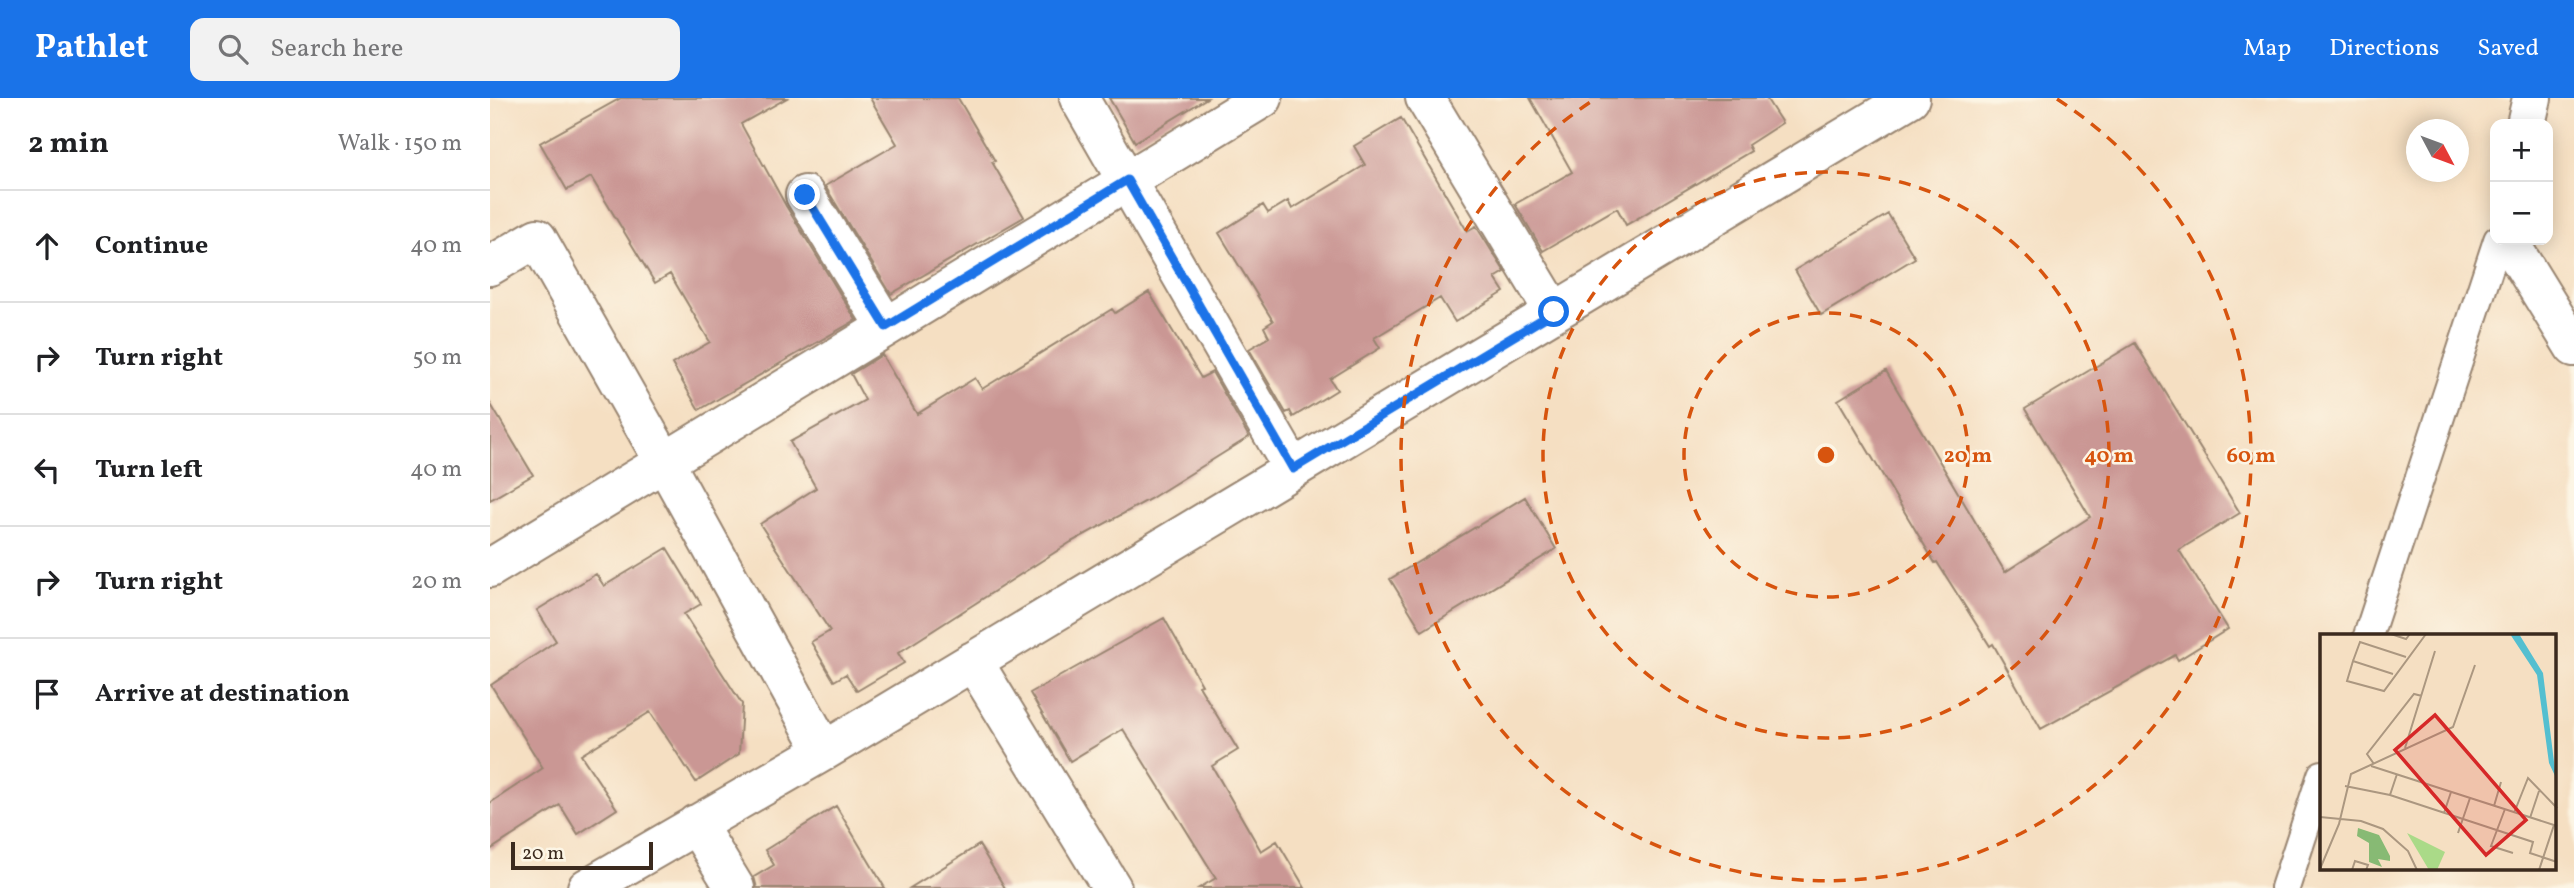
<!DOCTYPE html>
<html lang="en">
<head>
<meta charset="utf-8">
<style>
  :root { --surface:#fff; --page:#f2f2f2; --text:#202124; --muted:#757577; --line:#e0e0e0; --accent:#1a73e8 }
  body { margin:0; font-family:Vollkorn,serif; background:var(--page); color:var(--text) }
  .controls { position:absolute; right:21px; top:21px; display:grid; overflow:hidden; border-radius:14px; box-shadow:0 4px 18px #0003 }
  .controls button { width:63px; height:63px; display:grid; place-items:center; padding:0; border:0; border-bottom:2px solid var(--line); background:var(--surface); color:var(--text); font:35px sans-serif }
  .compass { position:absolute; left:1916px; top:21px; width:63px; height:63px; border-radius:50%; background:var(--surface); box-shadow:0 4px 18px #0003; rotate:131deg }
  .scale { position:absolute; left:21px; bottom:18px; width:142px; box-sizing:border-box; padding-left:7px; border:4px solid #3b2a1e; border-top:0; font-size:19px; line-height:24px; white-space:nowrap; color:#3b2a1e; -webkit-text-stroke:5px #fcf5e5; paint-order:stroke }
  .stop { position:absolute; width:21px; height:21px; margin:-16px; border:5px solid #1a73e8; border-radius:50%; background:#fff }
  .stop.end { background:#1a73e8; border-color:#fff; box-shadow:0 2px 7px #0008 }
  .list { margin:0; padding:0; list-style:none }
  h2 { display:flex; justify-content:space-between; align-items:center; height:91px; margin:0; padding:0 28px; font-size:30px }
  h2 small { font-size:23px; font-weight:400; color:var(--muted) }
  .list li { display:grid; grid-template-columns:46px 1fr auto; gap:21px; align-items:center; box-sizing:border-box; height:112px; padding:0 28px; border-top:2px solid var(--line) }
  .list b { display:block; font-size:26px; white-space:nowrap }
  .list em { font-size:23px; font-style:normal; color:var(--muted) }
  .icon { flex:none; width:38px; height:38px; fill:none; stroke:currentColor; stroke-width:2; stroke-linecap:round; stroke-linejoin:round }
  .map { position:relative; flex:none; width:2084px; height:790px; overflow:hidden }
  header { display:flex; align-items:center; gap:42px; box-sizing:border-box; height:98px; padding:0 35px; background:var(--accent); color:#fff }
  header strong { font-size:33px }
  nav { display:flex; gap:38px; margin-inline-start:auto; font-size:24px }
  .search { width:490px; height:63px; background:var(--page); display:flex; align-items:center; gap:18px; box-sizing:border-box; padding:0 24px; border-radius:14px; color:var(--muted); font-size:26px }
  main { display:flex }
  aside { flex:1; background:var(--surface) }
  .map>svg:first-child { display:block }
  .building { fill:#ca9794 }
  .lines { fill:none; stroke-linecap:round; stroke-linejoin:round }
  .lane-casing { stroke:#988470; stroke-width:32 }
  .street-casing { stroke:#988470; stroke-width:42 }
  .lane { stroke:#fff; stroke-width:28 }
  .street { stroke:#fff; stroke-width:38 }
  .route { stroke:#1a73e8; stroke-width:9 }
  .ring { fill:none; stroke:#d7540e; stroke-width:3.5; stroke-dasharray:12 9 }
  .inset-road { fill:none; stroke:#ab9780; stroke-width:2 }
  .view { fill:#d62828; fill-opacity:0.15; stroke:#d62828; stroke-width:3.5 }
  .inset-edge { fill:none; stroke:#3b2a1e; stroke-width:3.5 }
  .centre { fill:#d7540e; stroke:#fcf5e5; stroke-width:3.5 }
  .ring-label { font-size:21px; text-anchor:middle; font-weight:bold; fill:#d7540e; stroke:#fcf5e5; stroke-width:5; stroke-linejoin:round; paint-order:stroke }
</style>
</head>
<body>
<header>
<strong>Pathlet</strong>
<div class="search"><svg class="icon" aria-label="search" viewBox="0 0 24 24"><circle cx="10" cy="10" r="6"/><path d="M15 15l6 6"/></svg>Search here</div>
<nav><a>Map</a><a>Directions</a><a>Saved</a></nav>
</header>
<main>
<aside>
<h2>2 min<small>Walk · 150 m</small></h2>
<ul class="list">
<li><svg class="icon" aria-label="ahead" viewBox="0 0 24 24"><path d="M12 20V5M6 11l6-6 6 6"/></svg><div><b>Continue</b></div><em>40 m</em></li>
<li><svg class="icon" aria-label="right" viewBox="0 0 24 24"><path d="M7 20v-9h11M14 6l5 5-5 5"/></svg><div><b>Turn right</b></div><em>50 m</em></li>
<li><svg class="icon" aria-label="left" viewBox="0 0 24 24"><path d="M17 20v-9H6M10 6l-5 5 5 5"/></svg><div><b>Turn left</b></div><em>40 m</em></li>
<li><svg class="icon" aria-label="right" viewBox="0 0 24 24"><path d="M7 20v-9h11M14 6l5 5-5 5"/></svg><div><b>Turn right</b></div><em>20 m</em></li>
<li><svg class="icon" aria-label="arrive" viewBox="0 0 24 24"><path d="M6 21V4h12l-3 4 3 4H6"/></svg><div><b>Arrive at destination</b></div></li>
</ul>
</aside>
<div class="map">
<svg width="2084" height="790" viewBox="0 0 2084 790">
  <rect width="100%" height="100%" fill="#fcf5e5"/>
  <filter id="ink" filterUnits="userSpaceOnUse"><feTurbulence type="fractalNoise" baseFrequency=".0143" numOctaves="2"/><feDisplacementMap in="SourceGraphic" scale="14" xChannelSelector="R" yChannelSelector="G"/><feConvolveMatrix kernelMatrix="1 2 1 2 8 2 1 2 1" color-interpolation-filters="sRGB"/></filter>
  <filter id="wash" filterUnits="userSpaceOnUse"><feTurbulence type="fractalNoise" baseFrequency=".00686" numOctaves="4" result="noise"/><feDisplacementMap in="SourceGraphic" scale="28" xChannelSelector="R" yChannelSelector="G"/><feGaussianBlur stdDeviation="1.57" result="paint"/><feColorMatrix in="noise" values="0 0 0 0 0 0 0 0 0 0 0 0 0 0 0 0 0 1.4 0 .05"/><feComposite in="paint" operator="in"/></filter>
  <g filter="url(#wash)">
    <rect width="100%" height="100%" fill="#f5dfc2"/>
    <g id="blocks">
      <path class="building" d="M 131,0 L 297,0 L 251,26 L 296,108 L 366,222 L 209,312 L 182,266 L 220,244 L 180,176 L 165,185 L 101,79 L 77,92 L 50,45 Z
        M 380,0 L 468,0 L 505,63 L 502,64 L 534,119 L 401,196 L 335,88 L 407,46 Z
        M 619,0 L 717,0 L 645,44 Z
        M 1040,0 L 1276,0 L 1292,25 L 1258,47 L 1261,53 L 1136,127 L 1127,110 L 1053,153 L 1025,106 L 1082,74 Z
        M 911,20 L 977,133 L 986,128 L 1015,174 L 1005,180 L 1014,194 L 965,224 L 950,200 L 884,240 L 890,250 L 840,281 L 847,292 L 803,319 L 800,313 L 796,315 L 759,251 L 779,239 L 774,229 L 783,223 L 729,135 L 773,107 L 778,115 L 798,103 L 802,111 L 875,67 L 864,48 Z
        M 1398,116 L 1425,160 L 1331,217 L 1305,172 Z
        M 659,194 L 711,280 L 722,274 L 759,339 L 660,401 L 581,444 L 408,555 L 414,565 L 367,593 L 356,576 L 344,583 L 321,544 L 340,533 L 270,426 L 326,390 L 300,344 L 375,302 L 361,276 L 392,257 L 427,316 L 485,280 L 492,291 L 622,211 L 625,215 Z
        M 1645,245 L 1750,415 L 1689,452 L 1738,531 L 1688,562 L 1685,557 L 1551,631 L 1503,546 L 1500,548 L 1447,464 L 1445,465 L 1348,302 L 1396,273 L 1515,474 L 1600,419 L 1535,311 Z
        M 0,305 L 43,377 L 0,402 Z
        M 1035,399 L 1066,451 L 932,533 L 900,481 Z
        M 177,450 L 211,506 L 194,516 L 252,606 L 249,656 L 206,684 L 160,614 L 91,657 L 127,711 L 88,736 L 70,707 L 0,752 L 0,705 L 53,670 L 1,587 L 66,543 L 47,512 L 106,476 L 114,488 Z
        M 674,520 L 712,587 L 709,588 L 748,652 L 722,668 L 771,753 L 787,743 L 815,790 L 709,790 L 726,780 L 633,631 L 580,663 L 540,595 Z
        M 346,708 L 395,790 L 267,790 L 264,779 L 284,767 L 275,752 Z
        M 489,747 L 515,790 L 420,790 Z"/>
    </g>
  </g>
  <g filter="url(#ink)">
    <use href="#blocks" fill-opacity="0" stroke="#988470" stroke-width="2"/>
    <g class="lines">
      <g class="lane-casing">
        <path id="lane" d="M 1878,538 L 2008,142
          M 1795,790 L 1832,677"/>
      </g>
      <g class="street-casing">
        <path id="street" d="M 589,0 L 803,371
          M 935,0 L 1064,214
          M 2036,26 L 2042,0
          M 315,97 L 396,229
          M 2018,142 L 2084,249
          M 0,168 L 47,140 L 175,365 L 334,653
          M 0,470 L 773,0
          M 483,563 L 622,790
          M 206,726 L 245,790
          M 97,790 L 334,653 L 1420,0"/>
      </g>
      <use href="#lane" class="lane"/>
      <use href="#street" class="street"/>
    </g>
  </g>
  <g class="lines" filter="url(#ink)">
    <path class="route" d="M 315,97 L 396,229 L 637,82 L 803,371 L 1064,214"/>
  </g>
  <g class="ring">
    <circle cx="1336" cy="357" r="142"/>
    <circle cx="1336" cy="357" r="283"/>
    <path d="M1567 1A425 425 0 1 1 1105 1"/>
  </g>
  <g transform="translate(1830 536)">
    <rect width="236" height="236" fill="#f5dfc2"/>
    <path d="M 87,199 L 125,218 L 117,236 L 109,236 Z" fill="#aada88"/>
    <path d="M 38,194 L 59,201 L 70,222 L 70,227 L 58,225 L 62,233 L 49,228 L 49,209 L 37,202 Z" fill="#87ba74"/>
    <path d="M 190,0 L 199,0 L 223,39 L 236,144 L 229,129 L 217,41 Z" fill="#54bfd0"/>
    <path class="inset-road" d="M 71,0 L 86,5 L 90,0M 33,27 L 40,8 L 86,23M 73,40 L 33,27 L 27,47 L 64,57 L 106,0M 85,114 L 115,17M 54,130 L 47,120 L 94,60 L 102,62M 51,132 L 237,192M 25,152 L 70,161 L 213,208 L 210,219 L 237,228M 70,161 L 77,140M 174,172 L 181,148M 185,175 L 171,212 L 193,219M 124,179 L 131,158M 194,179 L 208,144 L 237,174M 0,183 L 41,187 L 63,195 L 88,217 L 97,236M 210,184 L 219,157M 138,199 L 150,164M 0,235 L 19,190 L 31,140 L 133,93 L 155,31M 32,236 L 35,227 L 48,231 L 46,236M 219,236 L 234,191"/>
    <path class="view" d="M 115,81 L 206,186 L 166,221 L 75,116 Z"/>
    <rect width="236" height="236" class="inset-edge"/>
  </g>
  <circle cx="1336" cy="357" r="10" class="centre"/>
  <g class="ring-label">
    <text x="1478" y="364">20 m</text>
    <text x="1619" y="364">40 m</text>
    <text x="1761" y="364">60 m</text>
  </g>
</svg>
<div class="controls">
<button>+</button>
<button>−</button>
</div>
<svg class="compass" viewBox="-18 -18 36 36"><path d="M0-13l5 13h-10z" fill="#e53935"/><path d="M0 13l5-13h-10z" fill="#757577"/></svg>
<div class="scale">20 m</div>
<div class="stop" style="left:1064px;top:214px"></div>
<div class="stop end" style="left:315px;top:97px"></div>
</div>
</main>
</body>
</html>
